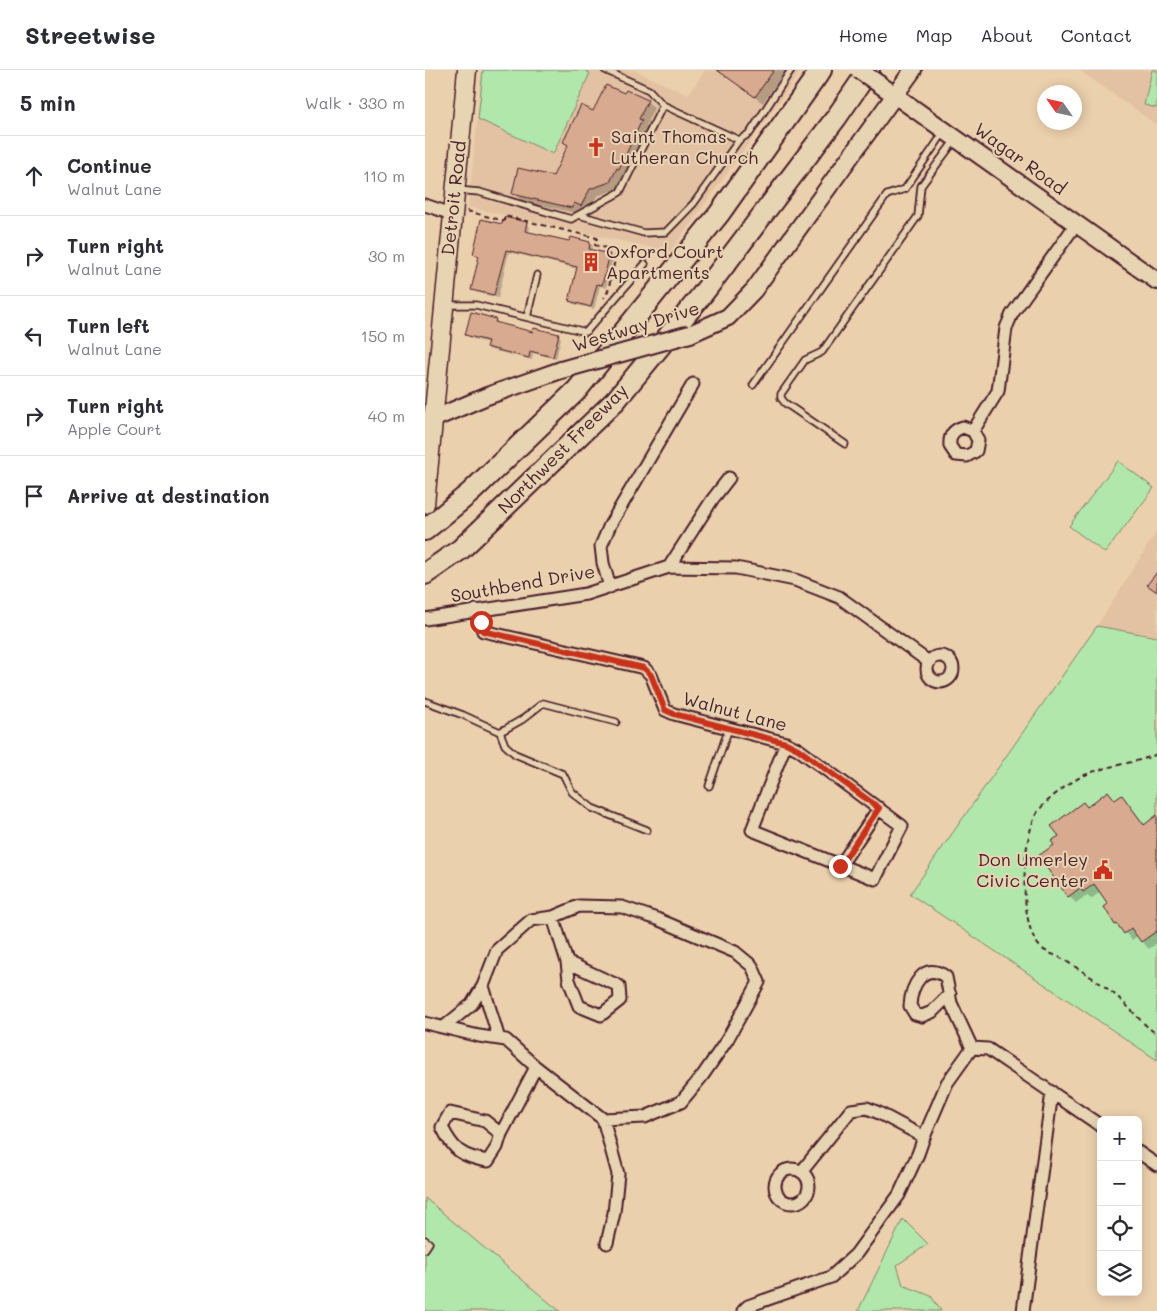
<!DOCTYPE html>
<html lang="en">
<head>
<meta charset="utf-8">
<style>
  :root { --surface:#fff; --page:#f7f7f7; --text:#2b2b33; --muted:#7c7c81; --line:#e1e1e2 }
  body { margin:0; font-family:Mali,sans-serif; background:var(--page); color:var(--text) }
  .controls { position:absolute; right:15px; bottom:15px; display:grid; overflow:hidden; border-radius:8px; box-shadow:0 2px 12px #0003 }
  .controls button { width:45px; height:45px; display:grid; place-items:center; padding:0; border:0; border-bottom:1px solid var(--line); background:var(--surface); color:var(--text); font:25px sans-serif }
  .compass { position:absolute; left:612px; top:15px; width:45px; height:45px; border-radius:50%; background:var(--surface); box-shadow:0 2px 12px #0003; rotate:304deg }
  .stop { position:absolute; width:15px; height:15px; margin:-11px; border:4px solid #c8321e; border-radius:50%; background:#fff }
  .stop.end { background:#c8321e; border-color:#fff; box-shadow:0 1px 5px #0008 }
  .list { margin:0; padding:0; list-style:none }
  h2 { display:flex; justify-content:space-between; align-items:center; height:65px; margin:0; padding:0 20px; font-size:21px }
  h2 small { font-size:16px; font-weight:400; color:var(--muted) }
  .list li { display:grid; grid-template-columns:32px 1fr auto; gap:15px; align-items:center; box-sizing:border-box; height:80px; padding:0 20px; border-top:1px solid var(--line) }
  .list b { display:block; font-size:19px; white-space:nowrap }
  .list p { margin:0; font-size:16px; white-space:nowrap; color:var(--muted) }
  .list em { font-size:16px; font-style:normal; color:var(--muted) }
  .icon { flex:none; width:28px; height:28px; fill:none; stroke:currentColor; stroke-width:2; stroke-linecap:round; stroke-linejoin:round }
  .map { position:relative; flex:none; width:732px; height:1241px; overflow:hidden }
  header { display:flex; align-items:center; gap:30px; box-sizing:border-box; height:70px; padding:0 25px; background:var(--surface); border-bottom:1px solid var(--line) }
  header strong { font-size:24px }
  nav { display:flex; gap:28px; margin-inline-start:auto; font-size:18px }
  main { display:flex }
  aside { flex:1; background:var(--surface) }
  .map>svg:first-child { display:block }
  .built { fill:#e2c2a2 }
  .green { fill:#b1e7aa; stroke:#7e836a }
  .shadow { fill:#0003 }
  .building { fill:#d8aa8f; stroke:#4a1f2b }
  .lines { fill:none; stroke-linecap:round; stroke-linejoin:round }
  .lane-casing { stroke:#4a1f2b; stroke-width:9 }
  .street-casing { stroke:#4a1f2b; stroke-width:15 }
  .secondary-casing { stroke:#4a1f2b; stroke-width:20 }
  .primary-casing { stroke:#4a1f2b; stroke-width:21 }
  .highway-casing { stroke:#4a1f2b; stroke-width:24 }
  .path { stroke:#4a1f2b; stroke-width:2; stroke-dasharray:5 4; stroke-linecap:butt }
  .lane { stroke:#e7d4b2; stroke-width:5.5 }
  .street { stroke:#e7d4b2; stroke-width:11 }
  .secondary { stroke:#e7d4b2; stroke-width:16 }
  .primary { stroke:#e7d4b2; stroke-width:18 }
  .highway { stroke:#e7d4b2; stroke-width:20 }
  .secondary-bridge-casing { stroke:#4a1f2b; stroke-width:20; stroke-linecap:butt }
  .secondary-bridge { stroke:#e7d4b2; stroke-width:16 }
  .route { stroke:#c8321e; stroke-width:6 }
  .labels { text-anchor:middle; stroke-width:4; stroke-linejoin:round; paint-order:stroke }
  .poi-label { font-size:18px; fill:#4a1f2b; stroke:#e7d4b2; text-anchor:start }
  .street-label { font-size:18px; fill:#4a1f2b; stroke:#e7d4b2 }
</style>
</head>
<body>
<header>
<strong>Streetwise</strong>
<nav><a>Home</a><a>Map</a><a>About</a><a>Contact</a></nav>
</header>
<main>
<aside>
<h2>5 min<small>Walk · 330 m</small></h2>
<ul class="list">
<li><svg class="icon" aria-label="ahead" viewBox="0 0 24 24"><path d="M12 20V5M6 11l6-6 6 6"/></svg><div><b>Continue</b><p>Walnut Lane</p></div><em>110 m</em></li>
<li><svg class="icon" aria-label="right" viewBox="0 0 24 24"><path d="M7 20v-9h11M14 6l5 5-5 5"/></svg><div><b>Turn right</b><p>Walnut Lane</p></div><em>30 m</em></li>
<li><svg class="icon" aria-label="left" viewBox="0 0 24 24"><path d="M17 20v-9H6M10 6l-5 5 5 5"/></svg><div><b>Turn left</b><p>Walnut Lane</p></div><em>150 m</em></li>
<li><svg class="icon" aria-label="right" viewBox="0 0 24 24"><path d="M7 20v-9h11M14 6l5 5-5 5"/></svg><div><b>Turn right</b><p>Apple Court</p></div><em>40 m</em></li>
<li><svg class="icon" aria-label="arrive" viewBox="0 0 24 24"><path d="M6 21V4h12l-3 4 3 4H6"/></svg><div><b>Arrive at destination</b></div></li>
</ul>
</aside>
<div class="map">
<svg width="732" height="1241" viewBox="0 0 732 1241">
  <rect width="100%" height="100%" fill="#ebd0ad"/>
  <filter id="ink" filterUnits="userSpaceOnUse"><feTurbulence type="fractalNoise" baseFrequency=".02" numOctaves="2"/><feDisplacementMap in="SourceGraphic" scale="10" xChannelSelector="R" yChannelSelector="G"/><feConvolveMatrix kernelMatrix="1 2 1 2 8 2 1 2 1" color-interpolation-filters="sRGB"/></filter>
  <g filter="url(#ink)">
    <path class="built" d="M 58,0 L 209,0 L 263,25 L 280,0 L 377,0 L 245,182 L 43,137 Z
      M 654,0 L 732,0 L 732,55 Z
      M 732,461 L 732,567 L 672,556 Z"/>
    <path class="green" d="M 58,0 L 159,0 L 165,3 L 128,84 L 53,49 Z
      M 727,0 L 732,0 L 732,38 L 719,35 Z
      M 693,391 L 729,418 L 680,483 L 644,456 Z
      M 672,556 L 732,567 L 732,990 L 485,824 Z
      M 0,1128 L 126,1234 L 135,1241 L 0,1241 Z
      M 478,1149 L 503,1174 L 472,1195 L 478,1215 L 506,1226 L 516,1241 L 433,1241 Z"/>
    <path class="shadow" d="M 294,0 L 361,0 L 338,33 L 300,6 Z
      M 200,25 L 222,31 L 229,38 L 221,56 L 223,59 L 201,105 L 199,104 L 192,119 L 172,126 L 163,143 L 156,139 L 154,144 L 96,130 L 89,123 L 129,108 L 144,76 L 139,72 L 169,42 Z
      M 80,148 L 102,154 L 105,157 L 104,163 L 145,173 L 165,173 L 168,176 L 167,181 L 185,185 L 188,188 L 181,218 L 175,216 L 169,239 L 148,234 L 145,231 L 153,199 L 84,182 L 73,228 L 50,222 L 47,219 L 55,188 L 49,184 L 78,156 Z
      M 70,250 L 74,253 L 108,263 L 133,265 L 136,268 L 131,289 L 108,283 L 107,290 L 66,280 L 62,276 L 63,273 L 45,268 L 42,265 Z
      M 683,723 L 691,731 L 697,726 L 720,755 L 732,747 L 732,873 L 724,879 L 712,866 L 707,870 L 686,847 L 685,834 L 676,821 L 666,829 L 662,825 L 651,833 L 644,826 L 630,775 L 636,766 L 663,738 Z"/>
    <path class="building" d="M 292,0 L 349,0 L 330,27 Z
      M 181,15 L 199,23 L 201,20 L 223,30 L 214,49 L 217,50 L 194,99 L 192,98 L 185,112 L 165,119 L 156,136 L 149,133 L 147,138 L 87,124 L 93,98 L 128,106 L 143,75 L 138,72 L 156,35 L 168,41 Z
      M 79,147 L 102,152 L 100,161 L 144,171 L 146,167 L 165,172 L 164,179 L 185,184 L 177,215 L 172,214 L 166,237 L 144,231 L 152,197 L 81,180 L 69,225 L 46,220 L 54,186 L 48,184 L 56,149 L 77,154 Z
      M 46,242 L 71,249 L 70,252 L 108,262 L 109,258 L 134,264 L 128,287 L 105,281 L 104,288 L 61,277 L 63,271 L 40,265 Z
      M 732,502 L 732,522 L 722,515 Z
      M 683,721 L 690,730 L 697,725 L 719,755 L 732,745 L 732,861 L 716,872 L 706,858 L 699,864 L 692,854 L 690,855 L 679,837 L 683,834 L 669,814 L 658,822 L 655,818 L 643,827 L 613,786 L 629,775 L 626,771 L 634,766 L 626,756 L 658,732 L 662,737 Z"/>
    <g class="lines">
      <g class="lane-casing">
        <path id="lane" d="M 238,35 L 314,70 L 325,63 L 366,0
          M 32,120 L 54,122 L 146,149 L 195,122 L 238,35 L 224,20 L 180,0
          M 154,145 L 219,163 L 241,162 L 269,133 L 314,70
          M 21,235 L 51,235 L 161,262 L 220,194
          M 102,247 L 112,205
          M 328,315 L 462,125 L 480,119 L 519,62
          M 420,374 L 360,333 L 356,328 L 356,324 L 380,290 L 397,282 L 493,146 L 496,116 L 530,70
          M 0,631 L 38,645 L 75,662 L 80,675 L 90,684 L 138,704 L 147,722 L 167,738 L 222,760
          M 75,662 L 98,649 L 118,633 L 191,652
          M 284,716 L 304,658
          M 0,1170 L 4,1173 L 0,1179"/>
      </g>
      <g class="street-casing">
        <path id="street" d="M 0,135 L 27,144
          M 548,361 L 538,357 C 528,360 524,366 525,376 L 531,385 L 542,386 L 551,381 L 553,370 L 548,361 L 573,321 L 581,258 L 587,244 L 651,154
          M 244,497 L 287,430 L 304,408
          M 185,517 L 178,493 L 176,476 L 185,455 L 268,314
          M 51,540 L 58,561 L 219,598 L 226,605 L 240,640 L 249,644 L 361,673 L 373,679 L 477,756 L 450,809 L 327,760 L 361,673
          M 0,549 L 161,524 L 244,497 L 311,498 L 370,510 L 414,527 L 504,592
          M502 599a13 13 0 1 1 26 0a13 13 0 1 1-26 0Z
          M 415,796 L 454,738
          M 128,847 L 142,892 L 194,916 L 195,930 L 176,945 L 154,936 L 144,910 L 142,892
          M 525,924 L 507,942 L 497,946 L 490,944 L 485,936 C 486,916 499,890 521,907 L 526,933 L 547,978
          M 0,953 L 54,966 L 81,970 L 111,997 L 178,1049 L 193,1104 L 189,1143 L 182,1173
          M 19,957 L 47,934 L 58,916
          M 74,969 L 58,916 L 72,880 L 106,850 L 128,847 L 154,836 L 197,837 L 232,849 L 310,882 L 327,896 L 334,912 L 302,970 L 278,1005 L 256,1032 L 220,1047 L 178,1049
          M 547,978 L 563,979 L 676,1056
          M 76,1064 L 72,1077 L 63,1091 C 37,1087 28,1080 17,1057 L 25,1043 L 60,1051 L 76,1064 L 111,997
          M 713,1082 L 732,1095
          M350 1116a17 17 0 1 1 34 0a17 17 0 1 1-34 0Z
          M 377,1101 L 426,1040 L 442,1038 L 454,1043 L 499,1067
          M 318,1241 L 323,1236 L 406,1207 L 431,1184 L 474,1125 L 493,1084 L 499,1067 L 522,1013 L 547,978
          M 598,1241 L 627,1022"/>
      </g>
      <g class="secondary-casing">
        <path id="secondary" d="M 454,14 L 732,211
          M 265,264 L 303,247 L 329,220 L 488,0
          M 8,349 L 62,326 L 136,300"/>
      </g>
      <g class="primary-casing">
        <path id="primary" d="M 0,434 L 42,0"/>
      </g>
      <g class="highway-casing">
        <path id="highway" d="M 0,353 L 8,349
          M 0,460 L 46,422 L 152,320 L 294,144 L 396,0
          M 0,504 L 36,479 L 191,330 L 276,226 L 411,48 L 444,0"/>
      </g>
      <path class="path" d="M 42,141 L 79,151 L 80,146 L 172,168 L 170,175 L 192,181 L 183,221 L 179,228
        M 732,684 C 707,695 676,695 652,709 C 641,715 622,730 614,740 C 596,765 594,848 612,873 C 617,881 625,883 634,887 C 641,891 649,896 657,901 C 671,910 687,921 699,933 C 711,944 717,954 732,964"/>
      <use href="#lane" class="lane"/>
      <use href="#street" class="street"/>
      <use href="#secondary" class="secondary"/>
      <use href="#primary" class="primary"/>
      <use href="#highway" class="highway"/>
      <g class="secondary-bridge-casing">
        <path id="secondary-bridge" d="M 434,0 L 454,14
          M 136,300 L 265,264"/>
      </g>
      <use href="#secondary-bridge" class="secondary-bridge"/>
    </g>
  </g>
  <g class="lines" filter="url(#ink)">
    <path class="route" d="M 56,552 L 58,561 L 219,598 L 226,605 L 240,640 L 249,644 L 361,673 L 373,679 L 454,738 L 415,796"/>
  </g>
  <defs>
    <g id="church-bare" transform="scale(1.5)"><path d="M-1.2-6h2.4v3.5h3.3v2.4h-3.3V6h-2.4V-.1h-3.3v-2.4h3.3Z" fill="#c8321e" stroke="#e7d4b2" stroke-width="2.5" paint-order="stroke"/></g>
    <g id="building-bare" transform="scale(1.5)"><path d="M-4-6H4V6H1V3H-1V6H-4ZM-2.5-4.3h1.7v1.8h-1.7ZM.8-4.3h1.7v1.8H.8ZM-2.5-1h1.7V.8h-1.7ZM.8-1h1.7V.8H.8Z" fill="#c8321e" stroke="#e7d4b2" stroke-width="2.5" paint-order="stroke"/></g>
    <g id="civic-bare" transform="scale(1.5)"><path d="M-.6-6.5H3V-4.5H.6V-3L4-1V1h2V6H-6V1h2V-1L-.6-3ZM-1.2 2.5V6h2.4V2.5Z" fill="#c8321e" stroke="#e7d4b2" stroke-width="2.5" paint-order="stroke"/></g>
  </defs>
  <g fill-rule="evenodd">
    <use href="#church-bare" x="171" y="77"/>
    <use href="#building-bare" x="166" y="192"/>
    <use href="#civic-bare" x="678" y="800"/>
  </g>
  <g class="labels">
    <g class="poi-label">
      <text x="186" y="73">Saint Thomas<tspan x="186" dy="21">Lutheran Church</tspan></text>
      <text x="181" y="188">Oxford Court<tspan x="181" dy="21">Apartments</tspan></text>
      <text x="663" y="796" text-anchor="end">Don Umerley<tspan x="663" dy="21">Civic Center</tspan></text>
    </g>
    <g class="street-label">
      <text transform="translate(595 89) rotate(36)" y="6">Wagar Road</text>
      <text transform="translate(29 128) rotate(-84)" y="6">Detroit Road</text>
      <text transform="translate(211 257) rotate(-17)" y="6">Westway Drive</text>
      <text transform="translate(138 379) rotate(-45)" y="6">Northwest Freeway</text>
      <text transform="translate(98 514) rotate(-10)" y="6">Southbend Drive</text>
      <text transform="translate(310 642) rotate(15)" y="6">Walnut Lane</text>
    </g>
  </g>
</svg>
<div class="controls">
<button>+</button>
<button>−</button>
<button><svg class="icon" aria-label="locate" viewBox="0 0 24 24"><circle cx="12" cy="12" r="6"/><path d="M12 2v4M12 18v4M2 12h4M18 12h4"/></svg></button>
<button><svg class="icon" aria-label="layers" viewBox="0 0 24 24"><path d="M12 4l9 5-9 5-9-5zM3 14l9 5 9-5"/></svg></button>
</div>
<svg class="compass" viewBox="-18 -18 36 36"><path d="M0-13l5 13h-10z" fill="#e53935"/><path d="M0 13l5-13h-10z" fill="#7c7c81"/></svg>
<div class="stop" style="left:56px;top:552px"></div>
<div class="stop end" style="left:415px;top:796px"></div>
</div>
</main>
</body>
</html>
